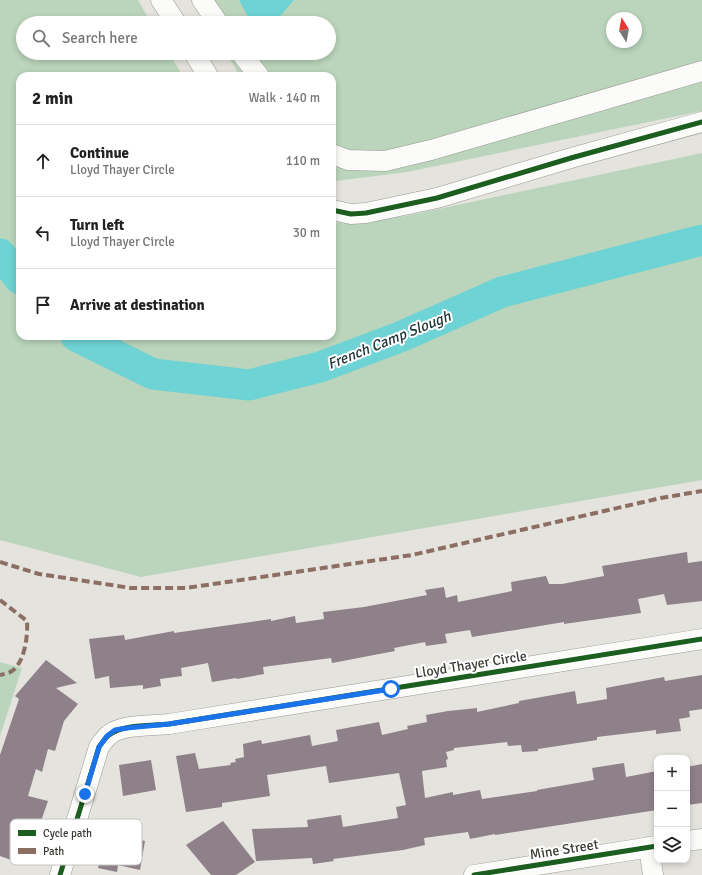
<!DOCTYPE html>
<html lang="en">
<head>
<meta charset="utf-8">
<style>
  :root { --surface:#fff; --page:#f6f6f6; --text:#222; --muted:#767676; --line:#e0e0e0 }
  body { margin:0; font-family:Signika,sans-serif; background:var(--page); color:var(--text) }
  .controls { position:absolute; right:12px; bottom:12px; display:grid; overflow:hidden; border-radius:8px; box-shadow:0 2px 6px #0003 }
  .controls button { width:36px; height:36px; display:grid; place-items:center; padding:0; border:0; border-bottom:1px solid var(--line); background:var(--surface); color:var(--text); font:20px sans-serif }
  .compass { position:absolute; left:606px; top:12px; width:36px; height:36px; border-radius:50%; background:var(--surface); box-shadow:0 2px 6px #0003; rotate:349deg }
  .stop { position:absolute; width:12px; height:12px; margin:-9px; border:3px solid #1a73e8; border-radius:50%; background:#fff }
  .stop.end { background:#1a73e8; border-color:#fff; box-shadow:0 1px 4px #0008 }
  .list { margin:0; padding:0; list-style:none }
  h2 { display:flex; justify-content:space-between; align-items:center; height:52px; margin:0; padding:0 16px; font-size:17px }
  h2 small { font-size:13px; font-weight:400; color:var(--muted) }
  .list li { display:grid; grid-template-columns:26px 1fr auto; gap:12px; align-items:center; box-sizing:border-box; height:72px; padding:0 16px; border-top:1px solid var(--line) }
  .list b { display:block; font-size:15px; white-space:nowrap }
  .list p { margin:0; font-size:13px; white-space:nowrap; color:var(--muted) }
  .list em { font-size:13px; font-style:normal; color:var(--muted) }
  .icon { flex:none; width:22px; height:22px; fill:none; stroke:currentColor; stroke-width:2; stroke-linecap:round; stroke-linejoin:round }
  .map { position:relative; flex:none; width:702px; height:875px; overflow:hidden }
  .search { position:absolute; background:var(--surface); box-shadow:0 2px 6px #0003; left:16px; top:16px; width:320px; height:44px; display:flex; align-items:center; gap:10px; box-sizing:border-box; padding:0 14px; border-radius:22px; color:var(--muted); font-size:15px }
  .panel { position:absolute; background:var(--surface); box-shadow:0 2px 6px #0003; left:16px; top:72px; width:320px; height:268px; border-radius:12px }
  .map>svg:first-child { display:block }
  .green { fill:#bad5bb; fill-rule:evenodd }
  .water { fill:#6ed3d4 }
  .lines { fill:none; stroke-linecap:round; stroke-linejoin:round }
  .river { stroke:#6ed3d4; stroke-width:31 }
  .building { fill:#8e8189 }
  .minor-casing { stroke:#989893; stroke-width:21 }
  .minor { stroke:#fbfbfa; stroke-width:20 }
  .quiet { stroke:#8d6e63; stroke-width:4; stroke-dasharray:8 4; stroke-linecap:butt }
  .cycleway-casing { stroke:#fff; stroke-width:8 }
  .cycleway { stroke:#1b5e20; stroke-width:5 }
  .route { stroke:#1a73e8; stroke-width:5 }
  .labels { text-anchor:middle; stroke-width:4; stroke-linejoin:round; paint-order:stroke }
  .street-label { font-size:14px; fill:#3b3a36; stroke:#fff }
  .water-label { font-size:15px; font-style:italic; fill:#203738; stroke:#fff }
  .key { fill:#fff; stroke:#c4c4c3; stroke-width:1 }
  .key-label { font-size:11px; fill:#3b3a36 }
</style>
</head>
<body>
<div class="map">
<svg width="702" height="875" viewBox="0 0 702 875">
  <rect width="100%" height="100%" fill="#e4e3dd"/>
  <path class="green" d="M 0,0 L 138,0 L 151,23 L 23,23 L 23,53 L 169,53 L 183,76 L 20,76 L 20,336 L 332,336 L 332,223 L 406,216 L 702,153 L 702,480 L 141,577 L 0,540 Z
    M 195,0 L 702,0 L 702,111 L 407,172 L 336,181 L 332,178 L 332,76 L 240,76 L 226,53 L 329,53 L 329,23 L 209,23 ZM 612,18 L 636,18 L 636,42 L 612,42 Z
    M 0,662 L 22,668 L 0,736 Z"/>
  <path class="water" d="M 239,0 L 294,0 L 274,23 C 248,23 251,22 239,0 Z"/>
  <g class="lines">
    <path class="river" d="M 0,254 L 20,279
      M 76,336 L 153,374 L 249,385 L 320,367 L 400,337 L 502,292 L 702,240"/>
  </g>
  <path class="building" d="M 687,552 L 688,563 L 702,561 L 702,601 L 667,605 L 664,594 L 638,599 L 641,613 L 564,624 L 564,622 L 472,637 L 470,630 L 445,634 L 447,643 L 426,646 L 425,642 L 394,648 L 395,651 L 332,663 L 331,658 L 263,667 L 264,674 L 237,679 L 236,678 L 212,682 L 208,663 L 181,668 L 182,676 L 160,679 L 161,686 L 143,689 L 143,685 L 110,688 L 109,676 L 95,679 L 89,639 L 124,635 L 125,640 L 174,631 L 174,633 L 271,619 L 271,621 L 295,616 L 296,623 L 324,619 L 323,612 L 364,607 L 427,595 L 425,590 L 444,587 L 446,598 L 457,595 L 458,602 L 512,591 L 511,582 L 546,576 L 549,584 L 562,584 L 604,576 L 602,566 Z
    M 46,660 L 77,683 L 56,688 L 78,704 L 64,721 L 55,751 L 48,749 L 42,772 L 36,769 L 28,796 L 48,801 L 31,850 L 22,848 L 17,862 L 0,856 L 0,755 L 19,699 L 15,696 Z
    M 702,675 L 702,709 L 689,711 L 690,717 L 679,719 L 681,731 L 656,734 L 656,730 L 597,737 L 597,740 L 538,749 L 538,751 L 522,752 L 521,745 L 508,746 L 507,742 L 454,748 L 454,750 L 446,752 L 448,759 L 446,760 L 447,767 L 422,771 L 425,798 L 453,792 L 453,795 L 480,790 L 482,799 L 537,791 L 537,790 L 594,780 L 592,768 L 624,763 L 626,777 L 657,771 L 657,810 L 495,835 L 495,834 L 470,839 L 468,832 L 424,838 L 425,845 L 403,850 L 333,859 L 334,861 L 313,864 L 312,858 L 256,861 L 252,829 L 308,827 L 307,820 L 341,815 L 343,827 L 398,818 L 396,807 L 406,805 L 399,773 L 329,783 L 326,766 L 267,775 L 270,796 L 222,803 L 222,807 L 186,812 L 176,756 L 195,753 L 199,769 L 231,765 L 230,763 L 236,762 L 235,759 L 244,757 L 243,744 L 261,740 L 262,744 L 310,735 L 312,746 L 338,741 L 336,730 L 379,722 L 382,735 L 408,729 L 407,726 L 427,722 L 426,715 L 448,711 L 477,708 L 477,712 L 519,703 L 519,701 L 575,691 L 577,704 L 607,699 L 606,688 L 664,677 L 665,681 Z
    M 151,760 L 156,790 L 123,796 L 119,765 Z
    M 702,764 L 702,803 L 687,805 L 687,767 Z
    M 223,821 L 255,862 L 236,875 L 211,875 L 186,845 Z
    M 117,835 L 145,841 L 140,870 L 118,865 L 117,872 L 98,868 L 102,848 L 112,849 Z"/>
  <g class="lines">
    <g class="minor-casing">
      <path id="minor" d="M 161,0 L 176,23
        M 202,0 L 218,23
        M 194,53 L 208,76
        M 241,53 L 259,76
        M 332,154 L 348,160 L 385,161 L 431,150 L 702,71
        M 332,210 L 351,214 L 366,213 L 437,198 L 571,158 L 702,122
        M 687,841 L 702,839
        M 649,847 L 653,875
        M 60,875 L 99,747 C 102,743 105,738 109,735 C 122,724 152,726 169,724 L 702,639
        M 474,875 L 657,846"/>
    </g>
    <use href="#minor" class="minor"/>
    <path class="quiet" d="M 0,562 L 39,574 L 131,588 L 186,588 L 412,555 L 661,498 L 702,491
      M 0,600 L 27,621 C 28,635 25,662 12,671 C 9,673 4,674 0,675"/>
    <g class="cycleway-casing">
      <path id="cycleway" d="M 332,210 L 351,214 L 366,213 L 437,198 L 571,158 L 702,122
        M 60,875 L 99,747 C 102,743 105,738 109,735 C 122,724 152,726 169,724 L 702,639
        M 474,875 L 657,846"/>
    </g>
    <use href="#cycleway" class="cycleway"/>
  </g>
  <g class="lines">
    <path class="route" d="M 85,794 L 99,747 L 107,736 L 115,730 L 127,728 L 169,724 L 391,689"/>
  </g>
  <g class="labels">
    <g class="street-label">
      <text transform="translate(471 664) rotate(-9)" y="5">Lloyd Thayer Circle</text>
      <text transform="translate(564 849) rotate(-9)" y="5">Mine Street</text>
    </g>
    <g class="water-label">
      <text transform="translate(389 340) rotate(-22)" y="5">French Camp Slough</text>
    </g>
  </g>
  <rect x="10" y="819" width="132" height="46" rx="6" class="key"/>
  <rect x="18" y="830" width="18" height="6" fill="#1b5e20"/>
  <rect x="18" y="848" width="18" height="6" fill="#8d6e63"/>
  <g class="key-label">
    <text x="43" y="837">Cycle path</text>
    <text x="43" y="855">Path</text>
  </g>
</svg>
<div class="controls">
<button>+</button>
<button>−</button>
<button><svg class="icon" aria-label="layers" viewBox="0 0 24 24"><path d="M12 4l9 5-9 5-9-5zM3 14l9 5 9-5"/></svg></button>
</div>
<svg class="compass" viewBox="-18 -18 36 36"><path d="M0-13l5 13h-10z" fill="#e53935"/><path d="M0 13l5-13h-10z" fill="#767676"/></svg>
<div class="stop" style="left:391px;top:689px"></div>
<div class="stop end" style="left:85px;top:794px"></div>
<div class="search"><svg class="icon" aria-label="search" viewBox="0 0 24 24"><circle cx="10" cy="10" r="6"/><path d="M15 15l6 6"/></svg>Search here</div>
<section class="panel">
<h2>2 min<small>Walk · 140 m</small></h2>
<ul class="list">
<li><svg class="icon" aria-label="ahead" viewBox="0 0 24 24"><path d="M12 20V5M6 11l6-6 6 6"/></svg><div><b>Continue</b><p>Lloyd Thayer Circle</p></div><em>110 m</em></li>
<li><svg class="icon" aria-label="left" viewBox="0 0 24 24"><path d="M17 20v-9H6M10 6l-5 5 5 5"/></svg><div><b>Turn left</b><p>Lloyd Thayer Circle</p></div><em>30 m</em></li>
<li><svg class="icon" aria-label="arrive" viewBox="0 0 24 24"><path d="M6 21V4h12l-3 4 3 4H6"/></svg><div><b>Arrive at destination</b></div></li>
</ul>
</section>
</div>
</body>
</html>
